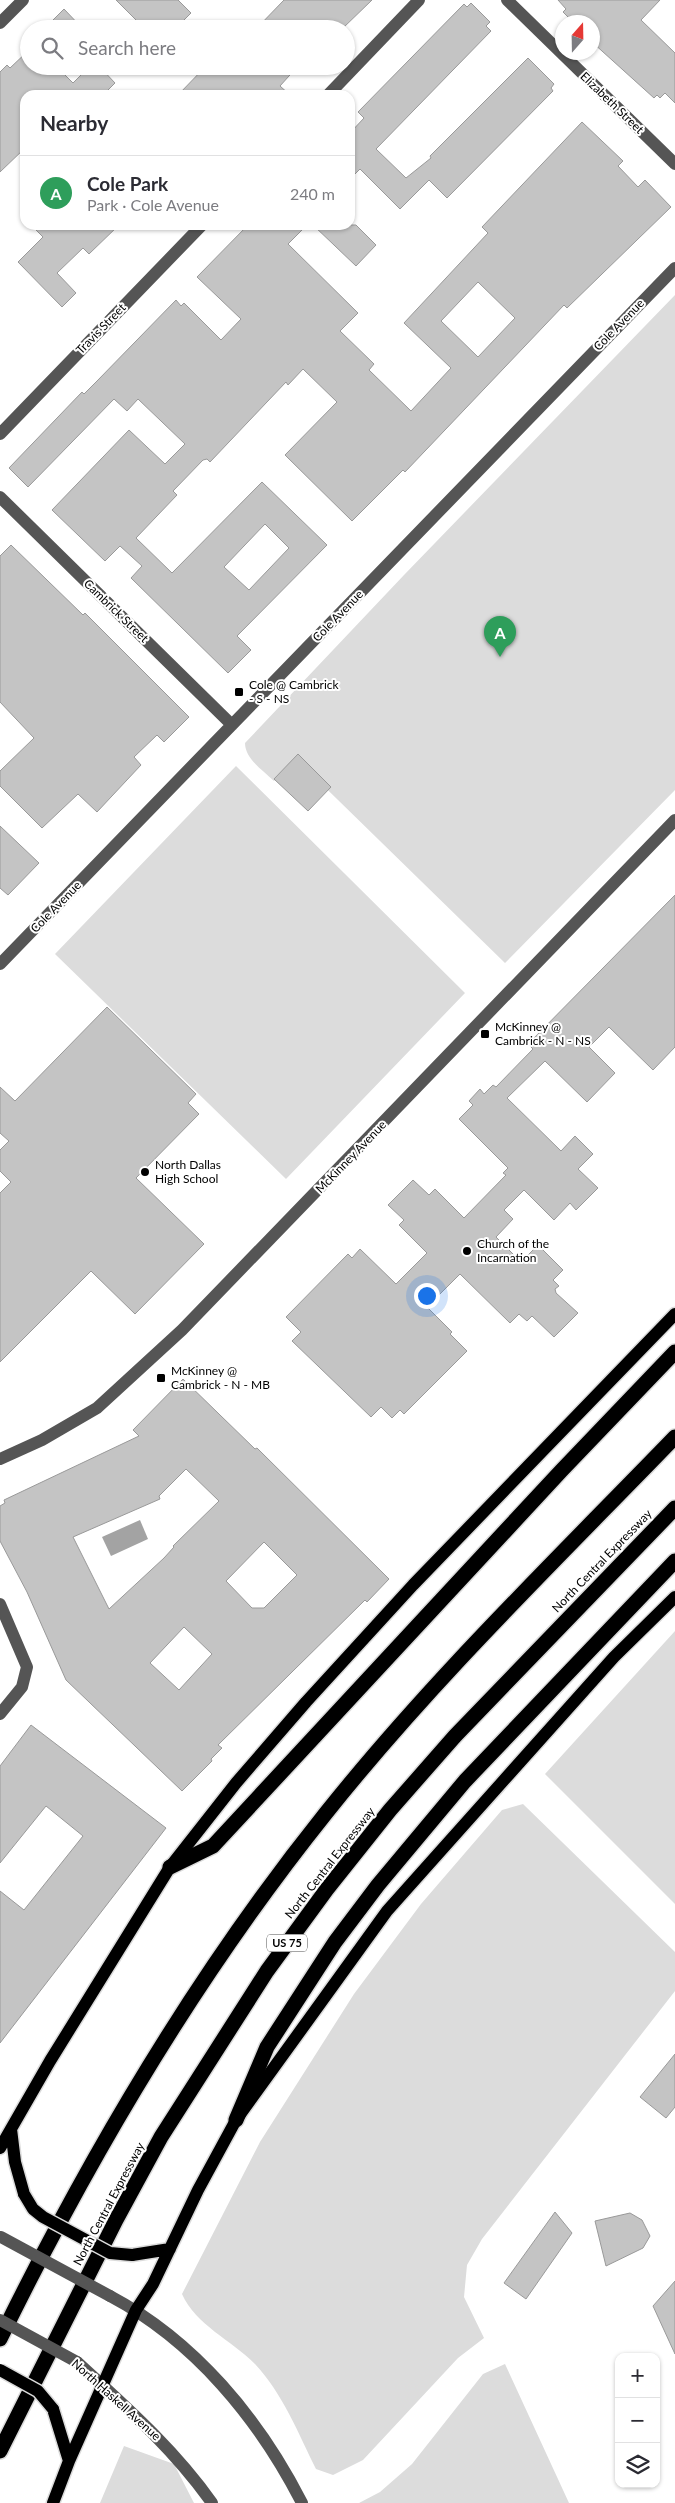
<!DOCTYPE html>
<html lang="en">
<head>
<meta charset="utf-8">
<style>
  :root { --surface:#fff; --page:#f7f7f7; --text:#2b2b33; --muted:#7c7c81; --line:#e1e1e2; --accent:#d93025 }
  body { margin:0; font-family:Lato,sans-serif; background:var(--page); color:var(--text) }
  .controls { position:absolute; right:15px; bottom:15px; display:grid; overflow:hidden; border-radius:10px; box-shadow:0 1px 4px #0004 }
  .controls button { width:45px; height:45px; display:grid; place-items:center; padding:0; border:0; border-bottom:1px solid var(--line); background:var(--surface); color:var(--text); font:25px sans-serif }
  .compass { position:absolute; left:555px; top:15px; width:45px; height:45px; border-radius:50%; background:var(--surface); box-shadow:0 1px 4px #0004; rotate:20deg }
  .you { position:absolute; left:426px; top:1295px; width:18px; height:18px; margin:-12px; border:4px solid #fff; border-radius:50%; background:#1a73e8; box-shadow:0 0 0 8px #1a73e833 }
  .badge { display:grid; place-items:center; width:32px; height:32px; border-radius:50%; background:var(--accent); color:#fff; font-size:16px; font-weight:700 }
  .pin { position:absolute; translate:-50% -41px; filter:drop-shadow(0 1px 2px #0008) }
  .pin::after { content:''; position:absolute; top:26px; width:18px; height:15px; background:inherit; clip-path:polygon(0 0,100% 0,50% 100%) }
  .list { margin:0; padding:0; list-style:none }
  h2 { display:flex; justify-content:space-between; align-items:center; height:65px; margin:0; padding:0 20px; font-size:21px }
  h2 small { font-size:16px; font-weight:400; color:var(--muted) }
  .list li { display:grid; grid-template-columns:32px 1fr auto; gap:15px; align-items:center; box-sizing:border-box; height:75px; padding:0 20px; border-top:1px solid var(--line) }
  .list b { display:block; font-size:19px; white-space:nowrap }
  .list p { margin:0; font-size:16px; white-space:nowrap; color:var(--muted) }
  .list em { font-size:16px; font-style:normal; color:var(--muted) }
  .icon { flex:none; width:28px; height:28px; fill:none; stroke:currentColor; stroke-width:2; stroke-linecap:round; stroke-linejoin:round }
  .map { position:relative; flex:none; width:675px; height:2503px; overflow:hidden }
  .search { position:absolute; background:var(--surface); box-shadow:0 1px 4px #0004; left:20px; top:20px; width:335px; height:55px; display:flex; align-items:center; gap:12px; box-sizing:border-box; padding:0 18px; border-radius:28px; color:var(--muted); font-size:19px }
  .panel { position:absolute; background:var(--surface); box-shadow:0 1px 4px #0004; left:20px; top:90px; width:335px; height:140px; border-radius:15px }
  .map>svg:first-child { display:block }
  .green { fill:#dcdcdc }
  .water { fill:#a3a3a3 }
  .building { fill:#c4c4c4; stroke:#999; fill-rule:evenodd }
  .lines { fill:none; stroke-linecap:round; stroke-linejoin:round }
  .major-casing { stroke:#dbdbdb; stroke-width:15 }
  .highway-casing { stroke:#dbdbdb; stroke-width:18 }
  .minor { stroke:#555; stroke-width:12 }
  .major { stroke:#000; stroke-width:12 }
  .highway { stroke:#000; stroke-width:15 }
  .major-bridge-casing { stroke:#dbdbdb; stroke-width:15; stroke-linecap:butt }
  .minor-bridge { stroke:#555; stroke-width:12 }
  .major-bridge { stroke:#000; stroke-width:12 }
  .poi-dot { fill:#000; stroke:#fff; stroke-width:2 }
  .labels { text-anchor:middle; stroke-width:4; stroke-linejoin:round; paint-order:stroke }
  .shield { fill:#fff; stroke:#4c4c4c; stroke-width:1 }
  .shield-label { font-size:11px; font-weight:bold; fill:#000 }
  .street-label { font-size:12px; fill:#000; stroke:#fff }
  .poi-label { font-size:12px; fill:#000; stroke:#fff; text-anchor:start }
</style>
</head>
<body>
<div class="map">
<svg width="675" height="2503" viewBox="0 0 675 2503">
  <rect width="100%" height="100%" fill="#fff"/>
  <path class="green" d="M 675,295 L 675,790 L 505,963 L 296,759 L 274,781 C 263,770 245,759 245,743 L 404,575 Z
    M 236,766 L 465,993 L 286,1179 L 55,954 Z
    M 675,1631 L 675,1904 L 545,1774 Z
    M 523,1804 L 675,1952 L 675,1991 L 482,2239 L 467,2265 L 464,2297 L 484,2338 L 458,2358 L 363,2460 L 333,2475 L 316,2469 C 298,2433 283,2394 255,2364 C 231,2340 196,2325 182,2294 L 260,2142 L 354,1994 L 421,1904 L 502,1810 Z
    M 505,2364 L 569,2503 L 359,2503 L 380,2492 L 412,2464 L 483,2374 Z
    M 124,2446 L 174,2464 L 194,2503 L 100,2503 Z"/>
  <path class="water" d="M 140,1520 L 148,1539 L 111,1556 L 102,1537 Z"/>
  <path class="building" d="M 116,0 L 178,0 L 191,13 L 175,29 L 145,29 Z
    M 284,0 L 372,0 L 342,29 L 256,29 Z
    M 558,0 L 660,0 L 641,20 L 675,53 L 675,103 L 665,93 L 660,98 L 657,95 L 654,98 L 592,42 L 592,22 L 573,22 L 563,12 L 566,9 Z
    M 471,3 L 490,22 L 486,26 L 491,31 L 376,149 L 406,178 L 431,158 L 430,156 L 528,58 L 554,84 L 551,88 L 553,91 L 447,198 L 429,180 L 400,209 L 360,169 L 350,179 L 350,133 L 364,118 L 358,112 L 464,4 L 467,7 Z
    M 64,9 L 83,29 L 44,29 Z
    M 29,50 L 29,66 L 56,66 L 73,83 L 90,66 L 99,66 L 115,83 L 103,95 L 25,95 L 25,148 L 0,172 L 0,72 L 7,65 L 10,68 Z
    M 206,66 L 298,66 L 280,86 L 290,95 L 178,95 Z
    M 582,122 L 623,161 L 618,166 L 638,187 L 645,180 L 671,207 L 567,308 L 564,305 L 405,472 L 403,470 L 352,521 L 285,455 L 337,402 L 303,369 L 288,385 L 286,382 L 210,462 L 207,459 L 203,460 L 173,491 L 177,495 L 136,538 L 172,573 L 262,482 L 327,545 L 237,636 L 251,650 L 228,673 L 131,578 L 142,566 L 120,546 L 105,561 L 52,510 L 129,430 L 165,464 L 185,444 L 138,399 L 127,411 L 114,399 L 28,487 L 9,468 L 82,392 L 84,394 L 97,381 L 176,300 L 181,306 L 184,303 L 221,340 L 241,319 L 197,277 L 248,225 L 307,225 L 288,244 L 358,313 L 340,331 L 374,364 L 369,370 L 411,411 L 451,368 L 404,323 L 488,233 L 482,227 ZM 478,282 L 515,318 L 478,357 L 441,321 ZM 265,524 L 289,548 L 249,590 L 224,567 Z
    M 31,225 L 119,225 L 89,254 L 83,248 L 57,273 L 76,293 L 62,307 L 18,262 L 43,237 Z
    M 313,225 L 356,225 L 376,245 L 356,266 Z
    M 11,545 L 83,615 L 85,613 L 189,717 L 164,742 L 157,735 L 134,757 L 141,765 L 97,812 L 78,794 L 42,828 L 0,786 L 0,771 L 34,738 L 0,702 L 0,556 Z
    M 298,754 L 331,787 L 308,811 L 274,779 Z
    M 0,826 L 39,863 L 8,895 L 0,888 Z
    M 675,895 L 675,1047 L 653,1070 L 609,1027 L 589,1047 L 615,1073 L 587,1102 L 545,1061 L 507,1098 L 561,1151 L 575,1136 L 593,1154 L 578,1169 L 598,1188 L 576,1210 L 570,1203 L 554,1220 L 524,1190 L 504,1210 L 513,1219 L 496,1237 L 521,1262 L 538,1245 L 563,1270 L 553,1280 L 559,1286 L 555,1289 L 556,1293 L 578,1313 L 554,1337 L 532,1316 L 527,1321 L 519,1314 L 510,1323 L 460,1274 L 427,1307 L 452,1332 L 450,1334 L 467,1351 L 404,1414 L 400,1410 L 392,1418 L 381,1407 L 371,1417 L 292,1341 L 301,1332 L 286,1317 L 348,1254 L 352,1258 L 360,1249 L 396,1284 L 427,1253 L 399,1225 L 404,1220 L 388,1205 L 413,1180 L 429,1195 L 435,1189 L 464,1218 L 506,1175 L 503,1173 L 508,1168 L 459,1119 L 473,1105 L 469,1101 L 480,1089 L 484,1094 L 493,1085 L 496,1087 L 533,1049 L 528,1044 Z
    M 107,1007 L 196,1094 L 188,1103 L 199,1114 L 136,1178 L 204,1244 L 135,1314 L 91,1271 L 0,1362 L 0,1193 L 11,1182 L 0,1171 L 0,1150 L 9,1141 L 0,1133 L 0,1087 L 15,1101 Z
    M 183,1379 L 255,1449 L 257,1448 L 389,1579 L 367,1602 L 365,1600 L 218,1745 L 222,1748 L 211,1759 L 212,1761 L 182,1791 L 66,1680 L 27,1592 L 0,1541 L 0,1506 L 5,1503 L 4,1500 L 139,1436 L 133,1430 ZM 186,1469 L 219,1501 L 173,1546 L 174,1547 L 164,1558 L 109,1609 L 73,1537 L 160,1499 L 159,1496 ZM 264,1542 L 297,1575 L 264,1608 L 252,1608 L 226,1581 ZM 184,1627 L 212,1654 L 179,1690 L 150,1663 Z
    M 31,1725 L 166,1828 L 0,2043 L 0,1891 L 24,1910 L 83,1836 L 46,1806 L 0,1863 L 0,1766 Z
    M 675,2054 L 675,2107 L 666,2118 L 640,2097 Z
    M 555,2212 L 572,2233 L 526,2299 L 504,2283 Z
    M 630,2213 L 642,2220 L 650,2236 L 643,2248 L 606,2266 L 595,2221 Z
    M 675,2281 L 675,2354 L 653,2306 Z"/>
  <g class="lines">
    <g class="major-casing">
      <path id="major" d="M 11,2129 L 15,2162 L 24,2194
        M 0,2148 L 50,2061 L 170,1867 L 236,1783 L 306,1702 L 413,1585 L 675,1314
        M 132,2255 L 170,2249
        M 53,2409 L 69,2461
        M 53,2503 L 69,2461 L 136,2310 L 153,2284 L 198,2190 L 236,2120 L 387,1911 L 614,1657 L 675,1597"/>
    </g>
    <g class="highway-casing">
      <path id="highway" d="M 170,1867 L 213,1846 L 561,1471 L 675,1352
        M 236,2120 L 267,2047 L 335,1942 L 378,1885 L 465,1781 L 675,1561
        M 0,2339 C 91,2153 196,1975 326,1813 C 433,1679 556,1560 675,1437
        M 0,2451 L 116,2220 L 161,2137 L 267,1971 L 327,1889 L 390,1810 L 455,1736 L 675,1508"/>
    </g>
    <path class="minor" d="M 507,0 L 675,164
      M 0,23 L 23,0
      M 328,95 L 419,0
      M 0,434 L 202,225
      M 0,497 L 232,725
      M 0,964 L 675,268
      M 0,1459 L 42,1440 L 97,1408 L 182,1330 L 675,820
      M 0,1604 L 27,1667 L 22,1687 L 0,1714
      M 110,2296 C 195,2341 259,2419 302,2503
      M 77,2362 C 125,2406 174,2449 212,2503"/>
    <use href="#major" class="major"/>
    <use href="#highway" class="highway"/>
    <g class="major-bridge-casing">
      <path id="major-bridge" d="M 24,2194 L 33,2209 L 43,2217 L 110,2253 L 132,2255
        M 0,2370 L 38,2391 L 53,2409"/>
    </g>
    <path class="minor-bridge" d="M 1,2237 L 110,2296
      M 0,2320 L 77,2362"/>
    <use href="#major-bridge" class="major-bridge"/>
  </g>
  <g class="poi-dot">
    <rect x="234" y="687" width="10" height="10" rx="2.5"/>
    <rect x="480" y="1029" width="10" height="10" rx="2.5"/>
    <circle cx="145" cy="1172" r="5"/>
    <circle cx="467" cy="1251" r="5"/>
    <rect x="156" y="1373" width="10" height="10" rx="2.5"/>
  </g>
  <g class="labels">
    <rect class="shield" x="267" y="1934.5" width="40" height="17" rx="4"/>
    <g class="shield-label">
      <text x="287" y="1947">US 75</text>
    </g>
    <g class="street-label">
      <text transform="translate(612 103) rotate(44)" y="4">Elizabeth Street</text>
      <text transform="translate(619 325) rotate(-46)" y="4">Cole Avenue</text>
      <text transform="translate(101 329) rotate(-46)" y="4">Travis Street</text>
      <text transform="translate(116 611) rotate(44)" y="4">Cambrick Street</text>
      <text transform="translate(338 616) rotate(-46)" y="4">Cole Avenue</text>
      <text transform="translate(56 907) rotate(-46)" y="4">Cole Avenue</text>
      <text transform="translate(351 1157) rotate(-46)" y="4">McKinney Avenue</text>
      <text transform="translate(602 1561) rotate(-46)" y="4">North Central Expressway</text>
      <text transform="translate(330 1863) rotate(-52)" y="4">North Central Expressway</text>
      <text transform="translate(109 2204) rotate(-62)" y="4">North Central Expressway</text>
      <text transform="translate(116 2400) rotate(42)" y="4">North Haskell Avenue</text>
    </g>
    <g class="poi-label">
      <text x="249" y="689">Cole @ Cambrick<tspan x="249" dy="14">- S - NS</tspan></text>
      <text x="495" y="1031">McKinney @<tspan x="495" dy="14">Cambrick - N - NS</tspan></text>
      <text x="155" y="1169">North Dallas<tspan x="155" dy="14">High School</tspan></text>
      <text x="477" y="1248">Church of the<tspan x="477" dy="14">Incarnation</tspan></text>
      <text x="171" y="1375">McKinney @<tspan x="171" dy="14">Cambrick - N - MB</tspan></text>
    </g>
  </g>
</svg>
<div class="controls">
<button>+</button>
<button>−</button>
<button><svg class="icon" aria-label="layers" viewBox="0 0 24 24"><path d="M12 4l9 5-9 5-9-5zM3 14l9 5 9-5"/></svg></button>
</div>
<svg class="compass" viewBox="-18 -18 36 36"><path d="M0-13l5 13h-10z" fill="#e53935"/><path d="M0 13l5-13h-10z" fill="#7c7c81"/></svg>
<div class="you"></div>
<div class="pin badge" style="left:500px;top:657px;background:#2e9e5b">A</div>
<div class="search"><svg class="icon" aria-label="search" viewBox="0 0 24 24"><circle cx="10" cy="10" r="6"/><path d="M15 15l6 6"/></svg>Search here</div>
<section class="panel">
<h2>Nearby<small></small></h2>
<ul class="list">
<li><span class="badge" style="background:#2e9e5b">A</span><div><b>Cole Park</b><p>Park · Cole Avenue</p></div><em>240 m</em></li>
</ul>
</section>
</div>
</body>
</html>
